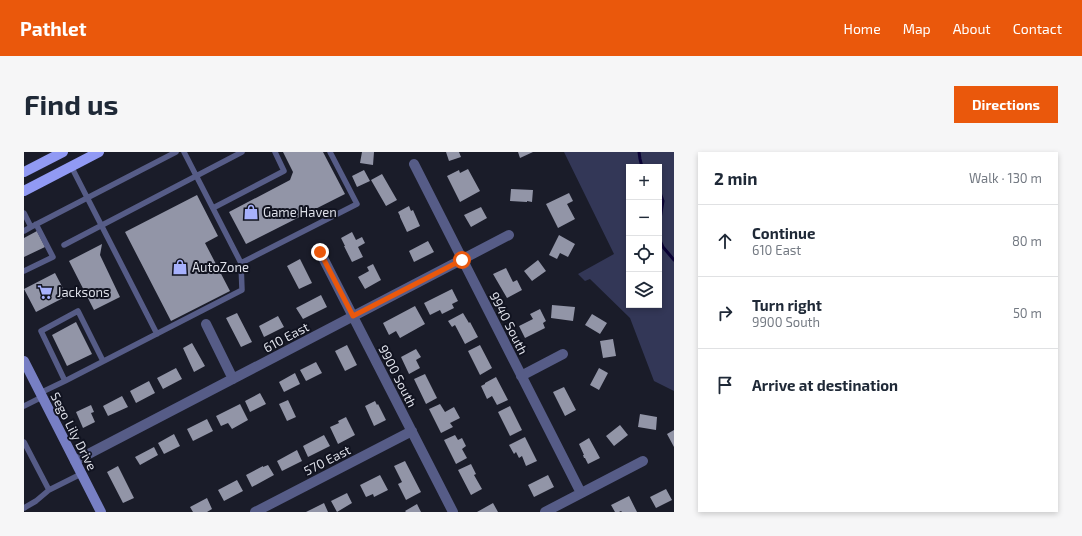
<!DOCTYPE html>
<html lang="en">
<head>
<meta charset="utf-8">
<style>
  :root { --surface:#fff; --page:#f6f6f7; --text:#1f2937; --muted:#747a83; --line:#e0e1e3; --accent:#ea580c }
  body { margin:0; font-family:"Exo 2",sans-serif; background:var(--page); color:var(--text) }
  .controls { position:absolute; right:12px; top:12px; display:grid; overflow:hidden; border-radius:0px; box-shadow:0 2px 6px #0003 }
  .controls button { width:36px; height:36px; display:grid; place-items:center; padding:0; border:0; border-bottom:1px solid var(--line); background:var(--surface); color:var(--text); font:20px sans-serif }
  .stop { position:absolute; width:12px; height:12px; margin:-9px; border:3px solid #ea580c; border-radius:50%; background:#fff }
  .stop.end { background:#ea580c; border-color:#fff; box-shadow:0 1px 4px #0008 }
  .list { margin:0; padding:0; list-style:none }
  h2 { display:flex; justify-content:space-between; align-items:center; height:52px; margin:0; padding:0 16px; font-size:17px }
  h2 small { font-size:13px; font-weight:400; color:var(--muted) }
  .list li { display:grid; grid-template-columns:26px 1fr auto; gap:12px; align-items:center; box-sizing:border-box; height:72px; padding:0 16px; border-top:1px solid var(--line) }
  .list b { display:block; font-size:15px; white-space:nowrap }
  .list p { margin:0; font-size:13px; white-space:nowrap; color:var(--muted) }
  .list em { font-size:13px; font-style:normal; color:var(--muted) }
  .icon { flex:none; width:22px; height:22px; fill:none; stroke:currentColor; stroke-width:2; stroke-linecap:round; stroke-linejoin:round }
  .map { position:relative; flex:none; width:650px; height:360px; overflow:hidden; border-radius:0px }
  header { display:flex; align-items:center; gap:24px; box-sizing:border-box; height:56px; padding:0 20px; background:var(--accent); color:#fff }
  header strong { font-size:19px }
  nav { display:flex; gap:22px; margin-inline-start:auto; font-size:14px }
  .intro { display:flex; align-items:center; justify-content:space-between; box-sizing:border-box; height:96px; padding:0 24px }
  h1 { margin:0; font-size:28px }
  .button { padding:10px 18px; border-radius:0px; background:var(--accent); color:#fff; font-size:14px; font-weight:700 }
  main { display:flex; gap:24px; padding:0 24px }
  aside { flex:1; background:var(--surface); border-radius:0px; box-shadow:0 2px 6px #0003 }
  .map>svg:first-child { display:block }
  .green { fill:#333757; fill-rule:evenodd }
  .lines { fill:none; stroke-linecap:round; stroke-linejoin:round }
  .stream { stroke:#0a0235; stroke-width:3 }
  .building { fill:#9295a7 }
  .service { stroke:#565c87; stroke-width:5.5 }
  .minor { stroke:#565c87; stroke-width:10 }
  .secondary { stroke:#777fc4; stroke-width:10 }
  .primary { stroke:#919af4; stroke-width:10 }
  .route { stroke:#ea580c; stroke-width:5 }
  .labels { text-anchor:middle; stroke-width:4; stroke-linejoin:round; paint-order:stroke }
  .poi-label { font-size:13px; fill:#dddfe8; stroke:#111320; text-anchor:start }
  .street-label { font-size:13px; fill:#dddfe8; stroke:#111320 }
</style>
</head>
<body>
<header>
<strong>Pathlet</strong>
<nav><a>Home</a><a>Map</a><a>About</a><a>Contact</a></nav>
</header>
<div class="intro"><h1>Find us</h1><a class="button">Directions</a></div>
<main>
<div class="map">
<svg width="650" height="360" viewBox="0 0 650 360">
  <rect width="100%" height="100%" fill="#1a1c29"/>
  <path class="green" d="M 540,0 L 650,0 L 650,239 L 630,229 L 606,166 L 566,127 L 561,129 L 554,122 L 590,102 ZM 605,15 L 635,15 L 635,153 L 605,153 Z"/>
  <g class="lines">
    <path class="stream" d="M 615,0 L 616,7 L 618,15
      M 635,38 L 639,49 L 636,67 L 635,86
      M 635,86 L 639,95 L 650,108"/>
  </g>
  <path class="building" d="M 259,0 L 299,0 L 321,42 L 222,92 L 205,60 L 266,28 L 269,20 Z
    M 338,0 L 350,0 L 349,13 L 336,11 Z
    M 422,0 L 435,0 L 437,5 L 425,9 Z
    M 494,0 L 509,0 L 496,6 Z
    M 444,17 L 456,39 L 436,50 L 423,24 L 435,18 L 436,21 Z
    M 340,18 L 346,29 L 333,35 L 328,24 Z
    M 358,22 L 373,48 L 362,54 L 347,28 Z
    M 487,37 L 509,38 L 508,50 L 503,49 L 503,50 L 486,49 Z
    M 545,41 L 549,49 L 543,52 L 551,67 L 534,76 L 522,52 Z
    M 173,43 L 194,84 L 181,91 L 206,139 L 147,169 L 101,80 Z
    M 385,54 L 387,59 L 389,58 L 396,74 L 383,80 L 376,65 L 376,64 L 374,60 Z
    M 457,55 L 463,66 L 447,75 L 440,63 Z
    M 13,79 L 21,95 L 0,105 L 0,86 Z
    M 328,80 L 332,88 L 338,85 L 341,91 L 334,95 L 339,105 L 328,110 L 320,94 L 321,94 L 317,86 Z
    M 535,83 L 551,92 L 544,105 L 536,101 L 533,107 L 525,103 Z
    M 404,89 L 410,100 L 390,110 L 385,99 Z
    M 78,92 L 76,103 L 96,145 L 70,158 L 45,109 Z
    M 276,107 L 288,131 L 275,137 L 263,114 Z
    M 514,108 L 522,119 L 508,129 L 500,119 Z
    M 349,112 L 357,128 L 341,137 L 334,125 L 345,119 L 343,115 Z
    M 482,116 L 489,130 L 493,128 L 498,138 L 483,146 L 469,122 Z
    M 31,121 L 43,144 L 12,160 L 0,137 Z
    M 428,137 L 434,149 L 428,152 L 430,156 L 418,162 L 416,158 L 406,163 L 400,151 Z
    M 297,143 L 303,155 L 279,167 L 272,156 Z
    M 528,153 L 551,155 L 549,169 L 527,166 Z
    M 391,154 L 401,172 L 376,186 L 372,179 L 365,183 L 359,171 Z
    M 516,157 L 522,169 L 519,171 L 521,176 L 501,186 L 495,174 L 509,167 L 506,162 Z
    M 213,161 L 228,190 L 217,195 L 202,166 Z
    M 439,161 L 445,171 L 446,170 L 454,185 L 441,192 L 431,173 L 428,175 L 424,169 Z
    M 568,162 L 583,171 L 576,182 L 561,173 Z
    M 254,164 L 260,175 L 240,185 L 235,174 Z
    M 52,170 L 68,202 L 43,214 L 28,183 Z
    M 589,187 L 592,204 L 579,206 L 576,189 Z
    M 168,191 L 181,214 L 170,220 L 159,196 Z
    M 323,193 L 333,213 L 321,219 L 311,199 Z
    M 456,193 L 468,216 L 456,223 L 444,199 Z
    M 392,197 L 397,205 L 392,208 L 396,216 L 385,222 L 377,205 Z
    M 292,210 L 298,221 L 282,229 L 276,218 Z
    M 152,216 L 158,227 L 139,237 L 133,226 Z
    M 575,216 L 584,221 L 575,238 L 566,233 Z
    M 271,221 L 276,232 L 260,240 L 255,230 Z
    M 401,222 L 413,246 L 402,252 L 390,227 Z
    M 472,225 L 484,248 L 473,253 L 468,244 L 463,247 L 457,234 L 461,232 L 461,231 Z
    M 125,229 L 131,241 L 112,251 L 106,239 Z
    M 540,235 L 552,258 L 541,264 L 529,240 Z
    M 236,241 L 242,252 L 226,260 L 221,249 Z
    M 98,244 L 104,255 L 84,264 L 79,254 Z
    M 264,248 L 272,265 L 263,269 L 255,252 Z
    M 351,249 L 353,253 L 354,252 L 362,268 L 350,274 L 341,254 Z
    M 216,252 L 224,268 L 208,277 L 204,271 L 197,274 L 192,264 Z
    M 416,252 L 421,260 L 430,255 L 436,266 L 426,271 L 429,275 L 417,281 L 405,257 Z
    M 67,253 L 70,260 L 67,261 L 71,270 L 59,276 L 52,260 Z
    M 486,254 L 498,278 L 486,284 L 474,260 Z
    M 616,262 L 633,265 L 632,278 L 614,275 Z
    M 322,265 L 331,283 L 314,292 L 306,275 L 315,271 L 314,269 Z
    M 183,267 L 189,279 L 169,289 L 163,277 Z
    M 596,273 L 604,283 L 590,294 L 582,284 Z
    M 650,278 L 650,295 L 643,282 Z
    M 150,282 L 156,294 L 140,302 L 134,291 Z
    M 300,283 L 306,294 L 284,305 L 279,294 Z
    M 431,283 L 434,288 L 438,286 L 442,294 L 438,297 L 443,306 L 432,312 L 420,288 Z
    M 501,285 L 513,309 L 502,314 L 498,304 L 495,306 L 492,300 L 490,302 L 485,293 Z
    M 565,286 L 576,306 L 564,312 L 561,306 L 560,306 L 559,303 L 560,303 L 555,292 Z
    M 130,295 L 134,303 L 116,313 L 111,305 Z
    M 273,298 L 278,309 L 258,319 L 253,309 Z
    M 381,309 L 397,340 L 382,348 L 374,332 L 378,330 L 370,314 Z
    M 447,312 L 452,322 L 450,323 L 458,337 L 447,343 L 434,318 Z
    M 244,313 L 250,323 L 228,335 L 222,323 L 239,314 L 239,315 Z
    M 94,314 L 110,346 L 99,351 L 83,320 Z
    M 356,323 L 364,338 L 350,345 L 349,342 L 342,345 L 336,333 Z
    M 524,323 L 530,335 L 510,345 L 504,333 Z
    M 213,328 L 219,339 L 200,349 L 194,338 Z
    M 642,337 L 648,348 L 632,356 L 626,345 Z
    M 323,341 L 328,351 L 313,360 L 307,349 Z
    M 605,344 L 613,360 L 598,360 L 597,359 L 595,360 L 591,360 L 587,353 Z
    M 183,346 L 188,357 L 183,360 L 169,360 L 166,355 Z
    M 300,351 L 304,360 L 282,360 Z
    M 469,351 L 474,360 L 453,360 Z
    M 393,352 L 397,360 L 382,360 L 381,359 Z"/>
  <g class="lines">
    <path class="service" d="M 160,0 L 217,111
      M 47,14 L 133,182
      M 189,56 L 260,19 L 251,0
      M 0,61 L 7,75 L 152,0
      M 0,79 L 7,75
      M 40,93 L 218,0
      M 0,119 L 29,105 L 12,72
      M 41,229 L 17,179 L 54,159 L 79,209
      M 16,241 L 41,229 L 218,138 L 217,111 L 333,52 L 306,0
      M 0,254 L 18,245
      M 0,290 L 25,338
      M 0,356 L 12,349 L 25,338 L 57,322"/>
    <path class="minor" d="M 390,12 L 557,341
      M 296,100 L 429,360
      M 182,172 L 209,227
      M 497,224 L 539,202
      M 51,309 L 485,83
      M 231,360 L 388,279
      M 521,360 L 619,309"/>
    <path class="secondary" d="M 0,209 L 77,360"/>
    <path class="primary" d="M 0,20 L 39,0
      M 0,39 L 75,0"/>
  </g>
  <g class="lines">
    <path class="route" d="M 296,100 L 329,164 L 438,108"/>
  </g>
  <defs>
    <g id="shop-bare" transform="scale(1.2)"><path d="M-5-2.5h2.3a2.7 3.5 0 0 1 5.4 0H5L5.5 6h-11ZM-1.5-2.5h3a1.5 2.3 0 0 0-3 0Z" fill="#a7b1fc" stroke="#111320" stroke-width="2.5" paint-order="stroke"/></g>
    <g id="supermarket-bare" transform="scale(1.2)"><path d="M-6-5.5h2.5l.6 2H6L4.5 2H-2.5L-4.4-4H-6ZM-1.5 3.2a1.3 1.3 0 1 0 .1 0ZM3 3.2a1.3 1.3 0 1 0 .1 0Z" fill="#a7b1fc" stroke="#111320" stroke-width="2.5" paint-order="stroke"/></g>
  </defs>
  <g fill-rule="evenodd">
    <use href="#shop-bare" x="227" y="60"/>
    <use href="#shop-bare" x="156" y="115"/>
    <use href="#supermarket-bare" x="21" y="140"/>
  </g>
  <g class="labels">
    <g class="poi-label">
      <text x="239" y="65">Game Haven</text>
      <text x="168" y="120">AutoZone</text>
      <text x="33" y="145">Jacksons</text>
    </g>
    <g class="street-label">
      <text transform="translate(485 171) rotate(63)" y="5">9940 South</text>
      <text transform="translate(262 185) rotate(-28)" y="5">610 East</text>
      <text transform="translate(374 224) rotate(63)" y="5">9900 South</text>
      <text transform="translate(50 279) rotate(63)" y="5">Sego Lily Drive</text>
      <text transform="translate(303 308) rotate(-27)" y="5">570 East</text>
    </g>
  </g>
</svg>
<div class="controls">
<button>+</button>
<button>−</button>
<button><svg class="icon" aria-label="locate" viewBox="0 0 24 24"><circle cx="12" cy="12" r="6"/><path d="M12 2v4M12 18v4M2 12h4M18 12h4"/></svg></button>
<button><svg class="icon" aria-label="layers" viewBox="0 0 24 24"><path d="M12 4l9 5-9 5-9-5zM3 14l9 5 9-5"/></svg></button>
</div>
<div class="stop" style="left:438px;top:108px"></div>
<div class="stop end" style="left:296px;top:100px"></div>
</div>
<aside>
<h2>2 min<small>Walk · 130 m</small></h2>
<ul class="list">
<li><svg class="icon" aria-label="ahead" viewBox="0 0 24 24"><path d="M12 20V5M6 11l6-6 6 6"/></svg><div><b>Continue</b><p>610 East</p></div><em>80 m</em></li>
<li><svg class="icon" aria-label="right" viewBox="0 0 24 24"><path d="M7 20v-9h11M14 6l5 5-5 5"/></svg><div><b>Turn right</b><p>9900 South</p></div><em>50 m</em></li>
<li><svg class="icon" aria-label="arrive" viewBox="0 0 24 24"><path d="M6 21V4h12l-3 4 3 4H6"/></svg><div><b>Arrive at destination</b></div></li>
</ul>
</aside>
</main>
</body>
</html>
